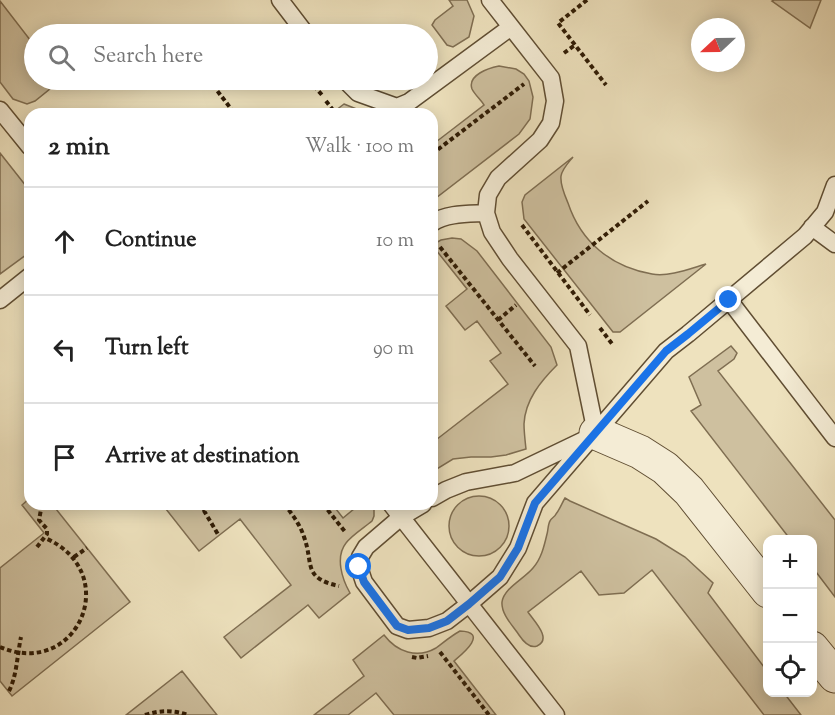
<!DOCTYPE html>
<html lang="en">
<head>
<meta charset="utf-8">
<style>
  :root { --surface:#fff; --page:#f6f6f6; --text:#222; --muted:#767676; --line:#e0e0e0 }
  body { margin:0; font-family:"Sorts Mill Goudy",serif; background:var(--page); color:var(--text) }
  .controls { position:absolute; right:18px; bottom:18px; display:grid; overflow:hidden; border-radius:12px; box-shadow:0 3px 15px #0003 }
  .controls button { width:54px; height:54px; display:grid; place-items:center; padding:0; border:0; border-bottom:2px solid var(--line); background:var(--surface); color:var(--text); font:30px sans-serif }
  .compass { position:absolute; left:691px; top:18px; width:54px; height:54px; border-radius:50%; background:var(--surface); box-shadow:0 3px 15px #0003; rotate:248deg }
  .stop { position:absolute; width:18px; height:18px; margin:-14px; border:4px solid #1a73e8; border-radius:50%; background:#fff }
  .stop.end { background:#1a73e8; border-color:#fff; box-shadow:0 2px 6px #0008 }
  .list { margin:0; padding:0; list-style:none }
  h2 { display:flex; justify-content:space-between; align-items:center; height:78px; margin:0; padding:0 24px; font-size:26px }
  h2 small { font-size:20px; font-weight:400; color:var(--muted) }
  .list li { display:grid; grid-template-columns:39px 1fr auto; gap:18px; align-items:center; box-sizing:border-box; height:108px; padding:0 24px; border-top:2px solid var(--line) }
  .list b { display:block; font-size:22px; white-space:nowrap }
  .list em { font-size:20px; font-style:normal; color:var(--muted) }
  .icon { flex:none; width:33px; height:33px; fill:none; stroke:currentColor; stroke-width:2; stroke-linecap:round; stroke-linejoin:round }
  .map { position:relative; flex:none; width:835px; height:715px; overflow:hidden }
  .search { position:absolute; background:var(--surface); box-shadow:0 3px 15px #0003; left:24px; top:24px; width:414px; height:66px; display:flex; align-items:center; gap:15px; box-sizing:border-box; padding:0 21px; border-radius:33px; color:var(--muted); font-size:22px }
  .panel { position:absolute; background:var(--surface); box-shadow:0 3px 15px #0003; left:24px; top:108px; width:414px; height:402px; border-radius:18px }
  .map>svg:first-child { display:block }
  .green { fill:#cec09f; stroke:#7f6e52; stroke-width:1.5 }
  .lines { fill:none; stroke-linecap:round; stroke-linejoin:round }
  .service-casing { stroke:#604e33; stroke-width:19 }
  .minor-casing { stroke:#604e33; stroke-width:35 }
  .path { stroke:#301c05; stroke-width:4; stroke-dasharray:4.5 3; stroke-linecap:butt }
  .service { stroke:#f4ecd5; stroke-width:16 }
  .minor { stroke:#f4ecd5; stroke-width:33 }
  .route { stroke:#1a73e8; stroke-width:8 }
</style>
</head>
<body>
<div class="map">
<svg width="835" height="715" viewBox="0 0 835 715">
  <rect width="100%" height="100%" fill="#eee2be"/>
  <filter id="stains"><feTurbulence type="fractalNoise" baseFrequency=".00333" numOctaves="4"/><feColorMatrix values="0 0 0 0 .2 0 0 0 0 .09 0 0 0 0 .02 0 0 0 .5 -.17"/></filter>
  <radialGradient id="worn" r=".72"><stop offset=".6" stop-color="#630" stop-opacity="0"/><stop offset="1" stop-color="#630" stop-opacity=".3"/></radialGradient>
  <path class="green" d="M 449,0 L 467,0 L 474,16 L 469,37 L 453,47 L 447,45 L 432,25 L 435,20 L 453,6 Z
    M 774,0 L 821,0 L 810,28 L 772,1 Z
    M 0,1 L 34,45 L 34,80 L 61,80 L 35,101 L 27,104 L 13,99 L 0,82 Z
    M 499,66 L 516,69 L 524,74 L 529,81 L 533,97 L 530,119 L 519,134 L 432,201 L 432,145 L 484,105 C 481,100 475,95 472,89 C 467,75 489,68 499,66 Z
    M 344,104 L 369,114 L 331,114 Z
    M 0,153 L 30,191 L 30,252 L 0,274 Z
    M 573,157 C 569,162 562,169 561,176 C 560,185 565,196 568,203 C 581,242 611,267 652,274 C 669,277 689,269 706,264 L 620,332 L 613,332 L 524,219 L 522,202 L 525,195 Z
    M 452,238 L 461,239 L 477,251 L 551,347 L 557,365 C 541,381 525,400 524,424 C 524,432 525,440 526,449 L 506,455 L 491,457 L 471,457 L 453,459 L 432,472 L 432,443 L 508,384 L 490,361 L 501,353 L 477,321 L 465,330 L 446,306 L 467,289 L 432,245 L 441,240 Z
    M 731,346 L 737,353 L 734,359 L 718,371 L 835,520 L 835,597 L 813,568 L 812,540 L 790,539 L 691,411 L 701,405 L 689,377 Z
    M449 526a30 30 0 1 1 60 0a30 30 0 1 1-60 0Z
    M 30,498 L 30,504 L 52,504 L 130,602 L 12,696 L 0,681 L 0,568 L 44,533 L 22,505 Z
    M 565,498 L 570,501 L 656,539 L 685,557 L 713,583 L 708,593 L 767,671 L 768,692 L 784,693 L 801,715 L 764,715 L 652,570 L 624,593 L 599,595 L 581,571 L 528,612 C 533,620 553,639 537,646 C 529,649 523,641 519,635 C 513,626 501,614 502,602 C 504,588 524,579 533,568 C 541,559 544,547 547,534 C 548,531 548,524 550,521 C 551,518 555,517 556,514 C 560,509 562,503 565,498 Z
    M 162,504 L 332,504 L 343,518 L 360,504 L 369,504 L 374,510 L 374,516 L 372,521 C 365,527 352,535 346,543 C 335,557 342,579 350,593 L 319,618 L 308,605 L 241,658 L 224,637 L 291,585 L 240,519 L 199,551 Z
    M 460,631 C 490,632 461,655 454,661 L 496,715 L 394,715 L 376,693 L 348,715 L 314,715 L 364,676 L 353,660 L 384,635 C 397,652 417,659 436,648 C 444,642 451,636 460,631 Z
    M 182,671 L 217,715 L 126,715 Z"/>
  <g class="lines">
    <g class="service-casing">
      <path id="service" d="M 280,0 L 306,34
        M 490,0 L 551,78 L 555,101 L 551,123 L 540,140 L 498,178 L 488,195 L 486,213 L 492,232 L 510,259 L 578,346 L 596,433
        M 345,80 L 358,93 L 397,107 L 409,102 L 511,27
        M 0,110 L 30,147
        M 432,223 C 447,213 468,214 486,213
        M 812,227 L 835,244
        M 0,300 L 30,276
        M 729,300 L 835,438
        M 432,498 L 446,490 L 466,482 L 515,473 L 588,438
        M 391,504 L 556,715
        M 423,504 L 401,517 L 366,547 L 360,557 L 359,567 L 364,582 L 397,626 L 408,630 L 429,628 L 447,621 L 469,604 L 500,577 L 518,548 L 535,503 L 666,351 L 688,334 L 805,236 L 825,212 L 835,185"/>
    </g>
    <g class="minor-casing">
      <path id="minor" d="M 596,433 L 640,452 L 665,468 L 689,491 L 768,591
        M 812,648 L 835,676"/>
    </g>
    <path class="path" d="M 587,0 L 558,23 L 606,85
      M 564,53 L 575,45
      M 210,80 L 209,80 L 235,114
      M 309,80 L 322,95
      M 326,101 L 336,114
      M 432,154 L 524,84
      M 522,225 L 590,315
      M 440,247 L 535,366
      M 557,273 L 648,201
      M 498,320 L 516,305
      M 600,328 L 613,345
      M 200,504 L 219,536
      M 284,504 C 292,514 300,524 304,537 C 314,564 302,578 339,586
      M 323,504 L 346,533
      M 202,510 L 213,504
      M 37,547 L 47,534 L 47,529 L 39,520 L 42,504
      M 74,557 L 87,548
      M 0,647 C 78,680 124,572 45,538
      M 440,652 L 489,715
      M 412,657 L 417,658 L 428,656
      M 9,691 C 17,675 17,656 21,637
      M 145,715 C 160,710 174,710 188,715"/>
    <use href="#service" class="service"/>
    <use href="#minor" class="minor"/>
  </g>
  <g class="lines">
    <path class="route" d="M 359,567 L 364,582 L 397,626 L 408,630 L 429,628 L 447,621 L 469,604 L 500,577 L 518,548 L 535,503 L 666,351 L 688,334 L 729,300"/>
  </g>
  <rect width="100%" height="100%" filter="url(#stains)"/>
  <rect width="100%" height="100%" fill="url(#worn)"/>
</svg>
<div class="controls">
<button>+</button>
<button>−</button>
<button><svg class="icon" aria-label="locate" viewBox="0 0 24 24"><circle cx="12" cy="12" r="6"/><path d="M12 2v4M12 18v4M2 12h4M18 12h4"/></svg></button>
</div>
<svg class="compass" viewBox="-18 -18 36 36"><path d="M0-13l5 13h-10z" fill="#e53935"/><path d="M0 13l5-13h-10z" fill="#767676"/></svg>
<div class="stop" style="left:359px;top:567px"></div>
<div class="stop end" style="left:729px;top:300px"></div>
<div class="search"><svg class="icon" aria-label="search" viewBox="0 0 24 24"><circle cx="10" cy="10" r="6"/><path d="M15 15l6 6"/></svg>Search here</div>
<section class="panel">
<h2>2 min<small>Walk · 100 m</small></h2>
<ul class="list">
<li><svg class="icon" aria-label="ahead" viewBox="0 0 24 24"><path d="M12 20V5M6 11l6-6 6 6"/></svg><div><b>Continue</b></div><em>10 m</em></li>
<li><svg class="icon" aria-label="left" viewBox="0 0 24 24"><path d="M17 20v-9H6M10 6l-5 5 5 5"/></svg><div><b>Turn left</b></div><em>90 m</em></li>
<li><svg class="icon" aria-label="arrive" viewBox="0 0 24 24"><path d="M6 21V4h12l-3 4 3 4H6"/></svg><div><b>Arrive at destination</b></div></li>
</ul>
</section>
</div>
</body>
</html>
